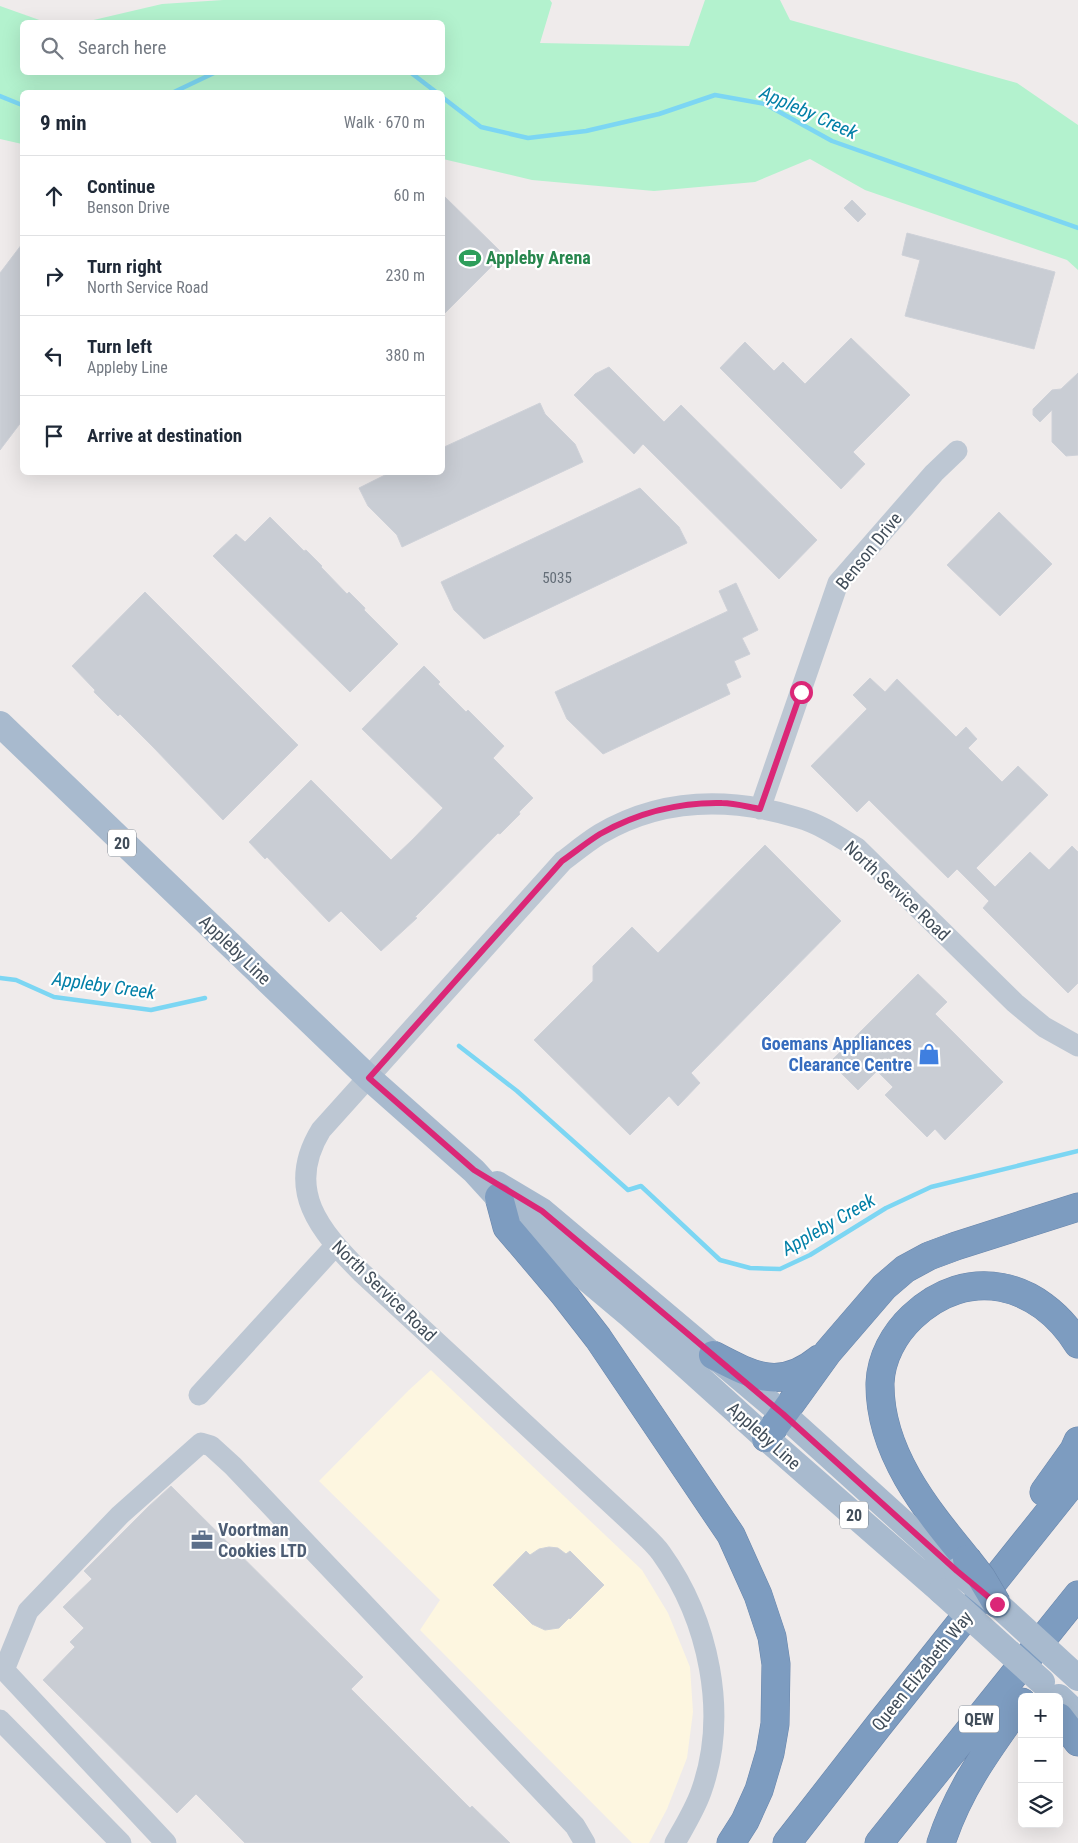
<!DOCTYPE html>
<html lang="en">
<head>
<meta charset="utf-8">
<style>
  :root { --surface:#fff; --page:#f6f6f7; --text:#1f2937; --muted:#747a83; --line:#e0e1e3 }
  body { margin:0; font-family:"Roboto Condensed",sans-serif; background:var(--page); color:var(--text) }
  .controls { position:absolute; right:15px; bottom:15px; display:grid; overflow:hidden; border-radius:8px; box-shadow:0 5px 20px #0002 }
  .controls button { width:45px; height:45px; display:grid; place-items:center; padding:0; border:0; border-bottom:1px solid var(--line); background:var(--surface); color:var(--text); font:25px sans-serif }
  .stop { position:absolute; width:15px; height:15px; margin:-11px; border:4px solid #db2777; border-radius:50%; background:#fff }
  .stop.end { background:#db2777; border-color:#fff; box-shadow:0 1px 5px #0008 }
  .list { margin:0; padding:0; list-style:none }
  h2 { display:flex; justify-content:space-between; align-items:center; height:65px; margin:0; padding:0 20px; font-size:21px }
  h2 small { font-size:16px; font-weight:400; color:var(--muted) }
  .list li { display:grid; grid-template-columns:32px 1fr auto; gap:15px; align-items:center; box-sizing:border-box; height:80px; padding:0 20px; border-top:1px solid var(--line) }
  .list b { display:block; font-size:19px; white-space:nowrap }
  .list p { margin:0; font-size:16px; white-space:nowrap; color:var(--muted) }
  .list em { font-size:16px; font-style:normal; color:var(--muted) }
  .icon { flex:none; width:28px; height:28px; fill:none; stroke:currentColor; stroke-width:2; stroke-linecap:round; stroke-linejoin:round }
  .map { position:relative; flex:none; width:1078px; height:1843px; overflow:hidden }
  .search { position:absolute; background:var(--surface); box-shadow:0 5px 20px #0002; left:20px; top:20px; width:425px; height:55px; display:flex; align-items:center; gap:12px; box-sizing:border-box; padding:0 18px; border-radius:8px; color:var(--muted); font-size:19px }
  .panel { position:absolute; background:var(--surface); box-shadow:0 5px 20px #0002; left:20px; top:90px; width:425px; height:385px; border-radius:8px }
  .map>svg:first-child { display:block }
  .commercial { fill:#fdf6e0 }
  .green { fill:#b3f2ce }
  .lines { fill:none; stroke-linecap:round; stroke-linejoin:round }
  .stream { stroke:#7cd6f3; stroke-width:4.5 }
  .building { fill:#c9cdd4; stroke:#ced1d8 }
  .highway-casing { stroke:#6986ab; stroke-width:29 }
  .minor { stroke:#bdc7d3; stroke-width:21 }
  .major { stroke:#a8bace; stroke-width:26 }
  .highway { stroke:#7d9cc0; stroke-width:28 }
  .highway-bridge-casing { stroke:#6986ab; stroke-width:29; stroke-linecap:butt }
  .major-bridge { stroke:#a8bace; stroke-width:26 }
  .highway-bridge { stroke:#7d9cc0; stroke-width:28 }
  .route { stroke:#db2777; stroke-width:6 }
  .labels { text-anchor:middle; stroke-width:4.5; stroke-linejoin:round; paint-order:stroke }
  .number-label { font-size:15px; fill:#646e78 }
  .shield { fill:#fff; stroke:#7b838c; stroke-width:1 }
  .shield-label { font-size:16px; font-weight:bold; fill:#424e5a }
  .leisure-label { font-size:18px; font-weight:bold; fill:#27864d; stroke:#fff; text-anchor:start }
  .street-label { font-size:18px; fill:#424e5a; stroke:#fff }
  .shop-label { font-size:18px; font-weight:bold; fill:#366cbe; stroke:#fff; text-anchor:end }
  .service-label { font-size:18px; font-weight:bold; fill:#4e5e75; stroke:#fff; text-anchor:start }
  .water-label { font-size:19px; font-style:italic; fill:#017fa7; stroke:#fff }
</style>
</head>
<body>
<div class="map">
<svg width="1078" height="1843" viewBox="0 0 1078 1843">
  <rect width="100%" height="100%" fill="#efebeb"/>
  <path class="commercial" d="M 431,1370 L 642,1570 L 668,1613 L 690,1667 L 693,1712 L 687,1758 L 667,1809 L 649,1843 L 632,1843 L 420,1630 L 440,1600 L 319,1481 L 409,1390 Z"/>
  <path class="green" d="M 223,0 L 550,0 L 552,3 L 540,43 L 689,46 L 705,0 L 780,0 L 790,20 L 1017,83 L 1078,125 L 1078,270 L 1067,260 L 865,190 L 810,159 L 755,182 L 654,191 L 532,180 L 443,159 L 442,92 L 22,92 L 22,144 L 0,139 L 0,6 L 45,22 L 22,22 L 22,72 L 442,72 L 442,22 L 85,22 L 162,4 Z"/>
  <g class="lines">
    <path class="stream" d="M 410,72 L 436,92
      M 174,92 L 216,72
      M 0,96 L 22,105
      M 442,97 L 481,127 L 528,138 L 586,131 L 659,114 L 715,95 L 765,104 L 832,141 L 1078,228
      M 0,978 L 16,980 L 54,997 L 151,1010 L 205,998
      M 459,1046 L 517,1091 L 628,1190 L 641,1186 L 720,1260 L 750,1268 L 780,1269 L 810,1255 L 886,1208 L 931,1187 L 1078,1151"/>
  </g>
  <path class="building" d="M 442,194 L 502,253 L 493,262 L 494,264 L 442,316 Z
    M 852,200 L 866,214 L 858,222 L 844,208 Z
    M 907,233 L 1055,272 L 1034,349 L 905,316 L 920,260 L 902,255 Z
    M 22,244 L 22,421 L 0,450 L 0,273 Z
    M 851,338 L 910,395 L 853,452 L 865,464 L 841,489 L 720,368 L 745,342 L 774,371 L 783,362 L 805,384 Z
    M 609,367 L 664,422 L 681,405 L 817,540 L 779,579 L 643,444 L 634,454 L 574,395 L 595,374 Z
    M 1078,373 L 1078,455 L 1066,456 L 1052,442 L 1052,410 L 1040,422 L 1033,415 L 1033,409 L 1052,390 L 1061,389 Z
    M 540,403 L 545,414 L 575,444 L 583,462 L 402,547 L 397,535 L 368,506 L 359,488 L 391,472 L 442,472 L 442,448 Z
    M 640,488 L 679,527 L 687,543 L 484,639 L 454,610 L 441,582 Z
    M 999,512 L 1052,564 L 1000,616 L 947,565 Z
    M 270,517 L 304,551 L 306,550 L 322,566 L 321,567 L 347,594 L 349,592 L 365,608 L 364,610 L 398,644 L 350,692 L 213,556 L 236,534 L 245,542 Z
    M 736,583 L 758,630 L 742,638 L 750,654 L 734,661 L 741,677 L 726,684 L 730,694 L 603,754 L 567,719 L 555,692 L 728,611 L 719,591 Z
    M 145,592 L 298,745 L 223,820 L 153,747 L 120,714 L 118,716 L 94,692 L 95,690 L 72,666 Z
    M 424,666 L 440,682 L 438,684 L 466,712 L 468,710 L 504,746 L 493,758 L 533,798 L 519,812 L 520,814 L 500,834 L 498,833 L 415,917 L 417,918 L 381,951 L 341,911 L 329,922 L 267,857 L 265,859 L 249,842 L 311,780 L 391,860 L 412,840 L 443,808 L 362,729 Z
    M 870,678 L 885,692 L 897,679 L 956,737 L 966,727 L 977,739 L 968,748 L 1002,782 L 1018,766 L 1048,795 L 976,868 L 995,887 L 1030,852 L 1049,870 L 1072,846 L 1078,852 L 1078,983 L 1068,993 L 983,908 L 989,901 L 957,869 L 948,878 L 869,800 L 857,812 L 811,766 L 867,709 L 853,695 Z
    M 765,845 L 841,921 L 691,1073 L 700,1083 L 678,1106 L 669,1096 L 630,1135 L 534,1040 L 593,981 L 593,966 L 632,927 L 658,953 Z
    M 918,974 L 947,1002 L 935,1014 L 1003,1082 L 945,1140 L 935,1129 L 927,1137 L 885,1095 L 893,1087 L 877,1071 L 858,1090 L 830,1062 Z
    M 171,1486 L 363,1677 L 351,1689 L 470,1808 L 472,1806 L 510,1843 L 245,1843 L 196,1794 L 177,1813 L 43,1680 L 75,1647 L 70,1642 L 84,1628 L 63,1607 L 92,1579 L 84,1571 L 148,1507 Z
    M 549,1547 L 558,1548 L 566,1554 L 570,1551 L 604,1585 L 570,1619 L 569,1618 L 559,1628 L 545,1630 L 532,1624 L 493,1585 L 526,1551 L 530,1555 L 539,1549 Z"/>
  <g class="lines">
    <g class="highway-casing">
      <path id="highway" d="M 499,1197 L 507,1227 L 563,1293 L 598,1338 L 731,1535 L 758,1595 L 772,1637 L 776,1664 L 775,1724 L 770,1753 L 759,1790 L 745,1821 L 731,1843
        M 713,1355 C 753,1376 780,1391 819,1359
        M 766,1438 L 828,1352 L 884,1287 L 905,1269 L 929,1256 L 956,1246 L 1078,1207
        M 1044,1492 L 1074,1450 L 1078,1441
        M 967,1559 C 926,1509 879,1452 880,1383 C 881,1358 894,1334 912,1317 C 968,1264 1039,1282 1078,1344
        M 1059,1717 L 1078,1742
        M 787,1843 L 879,1725 L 1078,1476
        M 879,1843 L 1078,1595
        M 941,1843 C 959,1788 989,1748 1022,1702"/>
    </g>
    <path class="minor" d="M 760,809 L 838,583 L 934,473 L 957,451
      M 199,1395 L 335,1246
      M 0,1720 L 121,1843
      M 166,1843 L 4,1670 L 28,1611 L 120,1515 L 201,1443 L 211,1446 L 233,1466 L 575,1826 L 585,1843
      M 675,1843 C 684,1827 695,1809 701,1792 C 729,1714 709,1620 661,1553 C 654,1543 644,1535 635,1526 L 362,1273 C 320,1231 284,1190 321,1130 L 563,861 C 575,852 587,842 600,834 C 663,797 731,797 799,818 C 820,824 839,837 857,848 L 1015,1003 L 1044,1027 L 1078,1046"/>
    <path class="major" d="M 0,724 L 369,1078 L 474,1171 L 526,1228 L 631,1316 L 766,1438 L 941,1591
      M 497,1184 L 542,1211 L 783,1414 L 957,1571
      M 1059,1697 L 1078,1715"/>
    <use href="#highway" class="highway"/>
    <g class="highway-bridge-casing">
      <path id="highway-bridge" d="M 967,1559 L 981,1577 L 997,1604"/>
    </g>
    <path class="major-bridge" d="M 957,1571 L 997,1604 L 1078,1678
      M 941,1591 L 1042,1682"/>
    <use href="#highway-bridge" class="highway-bridge"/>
  </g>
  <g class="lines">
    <path class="route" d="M 801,692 L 760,809 C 748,807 735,803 722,803 C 680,802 637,813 600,834 C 587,842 575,852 562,861 L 369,1078 L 474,1170 L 542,1211 L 783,1414 L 957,1571 L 997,1604"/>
  </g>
  <defs>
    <g id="stadium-bare" transform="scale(1.725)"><path d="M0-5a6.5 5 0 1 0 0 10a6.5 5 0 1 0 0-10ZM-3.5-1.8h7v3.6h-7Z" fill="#2e9e5b" stroke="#fff" stroke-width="2.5" paint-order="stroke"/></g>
    <g id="shop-bare" transform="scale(1.725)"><path d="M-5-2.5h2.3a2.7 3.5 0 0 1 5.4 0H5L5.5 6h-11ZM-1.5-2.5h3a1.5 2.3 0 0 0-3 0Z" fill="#3f7fe0" stroke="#fff" stroke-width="2.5" paint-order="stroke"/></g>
    <g id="office-bare" transform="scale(1.725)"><path d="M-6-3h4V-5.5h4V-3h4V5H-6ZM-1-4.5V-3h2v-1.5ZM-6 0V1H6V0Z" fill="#5c6f8a" stroke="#fff" stroke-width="2.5" paint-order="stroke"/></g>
  </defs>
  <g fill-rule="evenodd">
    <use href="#stadium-bare" x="470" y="258"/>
    <use href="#shop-bare" x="929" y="1054"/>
    <use href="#office-bare" x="202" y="1540"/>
  </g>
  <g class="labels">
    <g class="number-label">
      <text x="557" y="583">5035</text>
    </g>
    <g class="shield">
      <rect x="108" y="829.5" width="28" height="27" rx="4"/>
      <rect x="840" y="1501.5" width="28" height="27" rx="4"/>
      <rect x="959" y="1705.5" width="40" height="27" rx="4"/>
    </g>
    <g class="shield-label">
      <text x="122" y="849">20</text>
      <text x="854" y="1521">20</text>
      <text x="979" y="1725">QEW</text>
    </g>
    <g class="leisure-label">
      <text x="486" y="264">Appleby Arena</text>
    </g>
    <g class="street-label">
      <text transform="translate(869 551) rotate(-51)" y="6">Benson Drive</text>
      <text transform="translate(897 891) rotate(43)" y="6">North Service Road</text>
      <text transform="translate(235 950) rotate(44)" y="6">Appleby Line</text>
      <text transform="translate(384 1291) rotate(44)" y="6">North Service Road</text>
      <text transform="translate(764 1436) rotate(42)" y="6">Appleby Line</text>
      <text transform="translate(922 1671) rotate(-51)" y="6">Queen Elizabeth Way</text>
    </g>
    <g class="shop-label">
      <text x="912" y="1050">Goemans Appliances<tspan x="912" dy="21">Clearance Centre</tspan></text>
    </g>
    <g class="service-label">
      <text x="218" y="1536">Voortman<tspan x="218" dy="21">Cookies LTD</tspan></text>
    </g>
    <g class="water-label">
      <text transform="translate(809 112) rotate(24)" y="7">Appleby Creek</text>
      <text transform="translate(104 985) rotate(8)" y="7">Appleby Creek</text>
      <text transform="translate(828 1224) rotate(-30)" y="7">Appleby Creek</text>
    </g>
  </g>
</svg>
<div class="controls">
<button>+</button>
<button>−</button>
<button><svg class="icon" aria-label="layers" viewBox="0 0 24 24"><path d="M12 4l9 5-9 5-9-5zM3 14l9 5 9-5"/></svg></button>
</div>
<div class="stop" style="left:801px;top:692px"></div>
<div class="stop end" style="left:997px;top:1604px"></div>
<div class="search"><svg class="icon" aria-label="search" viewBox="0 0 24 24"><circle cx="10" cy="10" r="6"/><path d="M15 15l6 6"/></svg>Search here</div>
<section class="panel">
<h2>9 min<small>Walk · 670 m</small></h2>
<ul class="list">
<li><svg class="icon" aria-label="ahead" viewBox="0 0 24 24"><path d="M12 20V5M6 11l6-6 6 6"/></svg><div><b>Continue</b><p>Benson Drive</p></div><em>60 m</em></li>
<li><svg class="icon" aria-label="right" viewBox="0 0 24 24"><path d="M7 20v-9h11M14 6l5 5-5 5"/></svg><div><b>Turn right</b><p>North Service Road</p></div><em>230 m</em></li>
<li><svg class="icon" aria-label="left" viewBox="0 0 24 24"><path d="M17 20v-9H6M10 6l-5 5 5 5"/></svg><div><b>Turn left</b><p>Appleby Line</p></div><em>380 m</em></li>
<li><svg class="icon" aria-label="arrive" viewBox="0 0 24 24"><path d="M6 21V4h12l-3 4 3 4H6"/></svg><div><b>Arrive at destination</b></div></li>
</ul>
</section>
</div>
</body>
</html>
